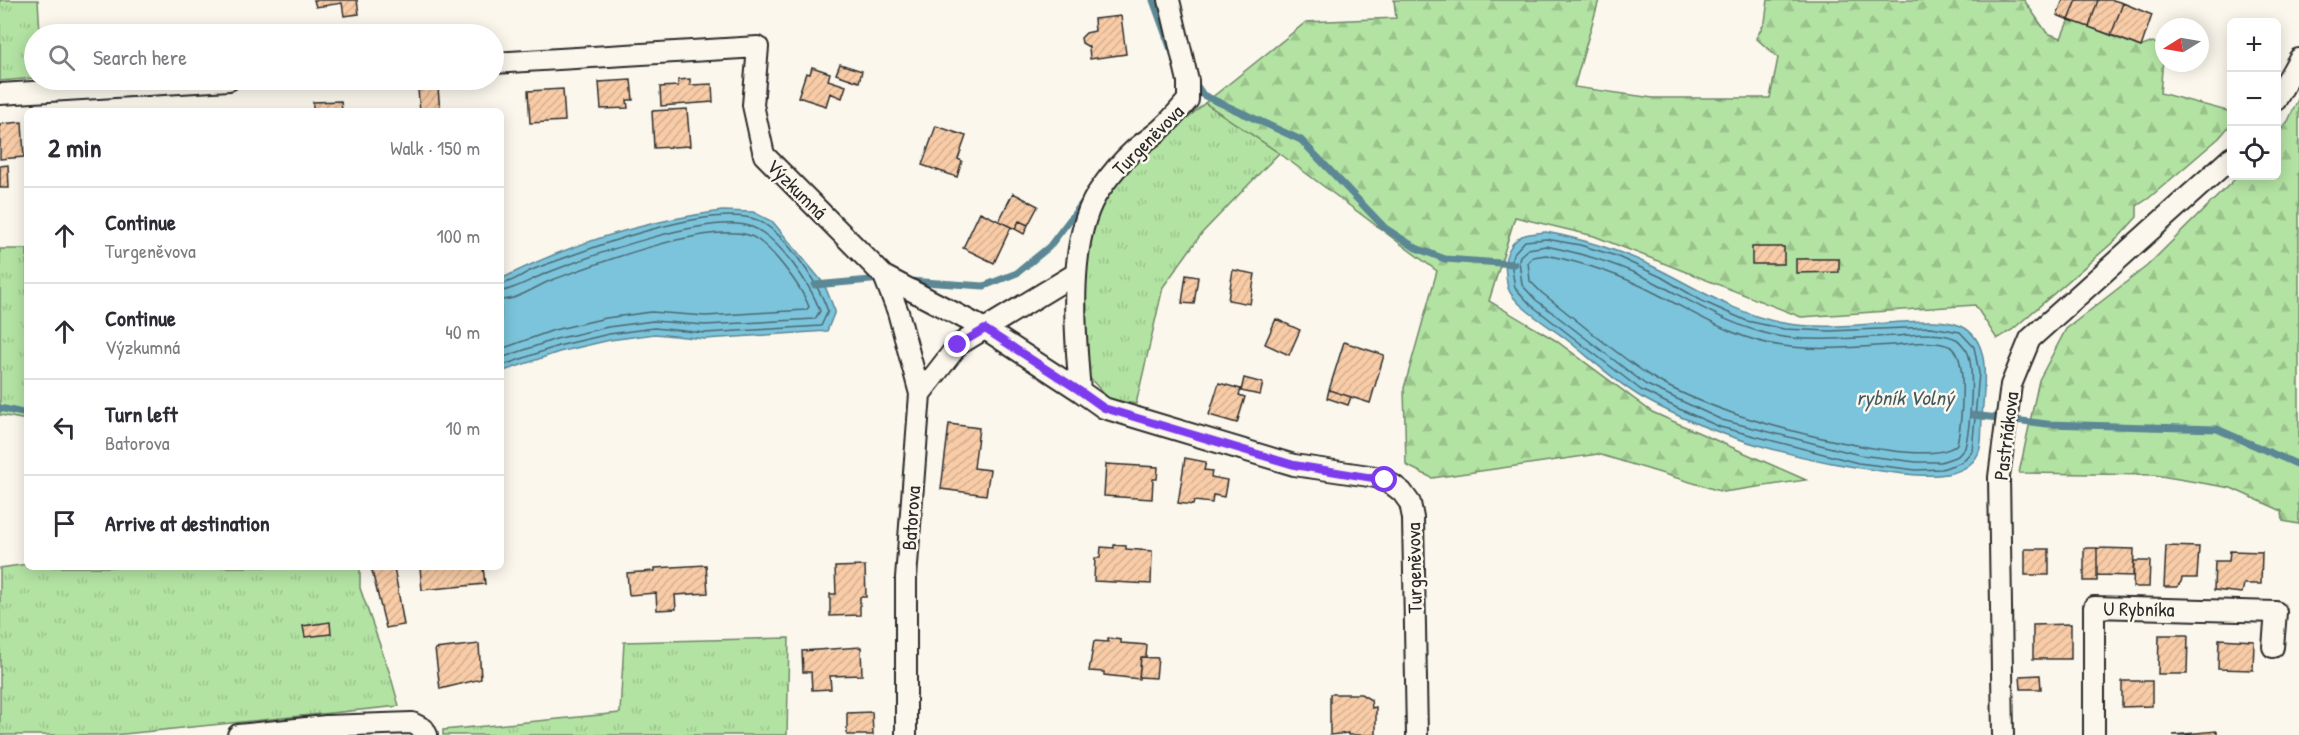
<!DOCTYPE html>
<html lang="en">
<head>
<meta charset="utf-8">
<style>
  :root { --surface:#fff; --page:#f2f2f3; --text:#2b2b33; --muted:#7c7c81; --line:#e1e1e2 }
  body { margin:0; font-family:"Patrick Hand",sans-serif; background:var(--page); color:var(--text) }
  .controls { position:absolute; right:18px; top:18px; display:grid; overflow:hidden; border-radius:9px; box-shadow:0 3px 15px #0003 }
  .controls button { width:54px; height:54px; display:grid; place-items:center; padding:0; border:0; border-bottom:2px solid var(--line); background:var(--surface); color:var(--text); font:30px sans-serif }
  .compass { position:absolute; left:2155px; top:18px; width:54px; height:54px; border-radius:50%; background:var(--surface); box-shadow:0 3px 15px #0003; rotate:259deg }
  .stop { position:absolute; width:18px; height:18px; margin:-14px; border:4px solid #7c3aed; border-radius:50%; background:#fff }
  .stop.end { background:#7c3aed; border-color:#fff; box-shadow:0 2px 6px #0008 }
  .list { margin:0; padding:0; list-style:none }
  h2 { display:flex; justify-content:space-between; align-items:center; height:78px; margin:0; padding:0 24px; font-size:26px }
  h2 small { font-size:20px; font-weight:400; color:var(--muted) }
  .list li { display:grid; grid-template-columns:39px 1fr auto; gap:18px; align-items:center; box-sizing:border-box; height:96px; padding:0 24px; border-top:2px solid var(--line) }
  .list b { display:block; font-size:22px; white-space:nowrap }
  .list p { margin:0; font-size:20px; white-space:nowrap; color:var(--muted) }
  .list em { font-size:20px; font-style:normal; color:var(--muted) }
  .icon { flex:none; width:33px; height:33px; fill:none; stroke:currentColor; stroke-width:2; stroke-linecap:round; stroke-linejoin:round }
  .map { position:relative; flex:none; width:2299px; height:735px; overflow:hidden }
  .search { position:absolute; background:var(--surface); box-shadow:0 3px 15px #0003; left:24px; top:24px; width:480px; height:66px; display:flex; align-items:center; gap:15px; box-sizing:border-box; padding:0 21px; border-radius:33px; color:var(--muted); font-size:22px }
  .panel { position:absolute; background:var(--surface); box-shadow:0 3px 15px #0003; left:24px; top:108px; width:480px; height:462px; border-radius:9px }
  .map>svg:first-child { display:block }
  .grass { fill:url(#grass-tufts); stroke:#6f8767; stroke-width:1.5 }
  .forest { fill:url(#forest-firs); stroke:#6f8767; stroke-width:1.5 }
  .water { fill:#7bc4db; stroke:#5b8795; stroke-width:1.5 }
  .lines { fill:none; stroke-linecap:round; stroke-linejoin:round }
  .shore { stroke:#4b6871; stroke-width:1.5 }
  .stream { stroke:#5b8795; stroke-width:7 }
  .building { fill:url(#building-hatch); stroke:#2b2b2b; stroke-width:1.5 }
  .minor-casing { stroke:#2b2b2b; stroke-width:24 }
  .minor { stroke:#fbf7ec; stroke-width:20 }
  .route { stroke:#7c3aed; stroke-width:8 }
  .labels { text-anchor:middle; stroke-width:5; stroke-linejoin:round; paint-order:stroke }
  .street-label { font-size:20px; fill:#2b2b2b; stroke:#fbf7ec }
  .water-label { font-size:21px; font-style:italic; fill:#435960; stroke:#fbf7ec }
</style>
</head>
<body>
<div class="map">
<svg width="2299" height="735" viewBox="0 0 2299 735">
  <defs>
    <pattern id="grass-tufts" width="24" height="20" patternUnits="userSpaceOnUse" patternTransform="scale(1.5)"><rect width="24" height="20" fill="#b3e3a3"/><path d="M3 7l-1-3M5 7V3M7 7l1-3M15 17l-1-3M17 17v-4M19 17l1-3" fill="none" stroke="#9ac38c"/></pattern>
    <pattern id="forest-firs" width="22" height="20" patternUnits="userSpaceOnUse" patternTransform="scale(1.5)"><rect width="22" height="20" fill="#b3e3a3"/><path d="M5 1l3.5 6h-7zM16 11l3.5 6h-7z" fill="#9ac38c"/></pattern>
    <pattern id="building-hatch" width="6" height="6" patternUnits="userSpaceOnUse" patternTransform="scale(1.5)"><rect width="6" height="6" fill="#f8cca7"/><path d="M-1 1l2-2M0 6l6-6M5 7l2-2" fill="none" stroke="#d5af90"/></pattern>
  </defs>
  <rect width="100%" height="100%" fill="#fbf7ec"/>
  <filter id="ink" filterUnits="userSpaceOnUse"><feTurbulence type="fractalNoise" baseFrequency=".0167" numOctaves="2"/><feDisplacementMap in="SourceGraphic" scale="12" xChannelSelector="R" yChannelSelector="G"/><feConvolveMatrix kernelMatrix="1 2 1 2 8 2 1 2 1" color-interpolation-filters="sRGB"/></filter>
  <g filter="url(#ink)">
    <path class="grass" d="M 0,0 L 38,0 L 40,34 L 34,34 L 34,78 L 0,81 Z
      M 1205,103 L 1279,153 L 1202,233 L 1163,287 L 1136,404 L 1109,399 L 1086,374 L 1082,274 L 1101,203 L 1129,169 Z
      M 0,249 L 27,249 L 27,420 L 0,415 Z
      M 27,564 L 27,567 L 360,567 L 360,588 L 390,674 L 399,706 L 114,735 L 0,735 L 0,568 Z
      M 789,638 L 787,735 L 443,735 L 443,730 L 620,713 L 624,642 Z"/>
    <path class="forest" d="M 1394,0 L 1599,0 L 1574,87 L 1653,98 L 1770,98 L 1778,58 L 1756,38 L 1765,22 L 1768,0 L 2024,0 L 2047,33 L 2061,38 L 2069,19 L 2140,47 L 2153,42 L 2164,48 L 2160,93 L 2231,112 L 2232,123 L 2219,138 L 2149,198 L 2137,206 L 2137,217 L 2119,237 L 2012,330 L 1997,339 L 1975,305 L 1801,317 L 1594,236 L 1515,217 L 1489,301 L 1555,340 L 1652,412 L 1806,480 L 1723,492 L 1598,454 L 1432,478 L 1406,465 L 1404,388 L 1437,271 L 1279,153 L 1205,103 L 1306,22 L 1396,18 Z
      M 2299,97 L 2299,524 L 2283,521 L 2282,511 L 2231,488 L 2155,475 L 2019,473 L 2039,380 L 2066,329 L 2147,266 L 2238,176 L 2276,176 L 2277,134 L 2288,121 Z"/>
    <path class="water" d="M 722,211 L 753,212 L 773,222 L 824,284 L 835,311 L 827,331 L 705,339 L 655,334 L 610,340 L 559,352 L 501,372 L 501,279 C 569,244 646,221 722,211 Z
      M 1546,232 C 1587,240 1626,252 1664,272 C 1703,292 1739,315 1783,323 C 1821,330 1864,324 1902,322 C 1921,321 1943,319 1961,326 C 1994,341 1983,391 1982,419 C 1981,429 1983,444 1978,454 C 1965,481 1920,476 1896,473 C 1811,463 1716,439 1641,397 C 1614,381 1590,358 1566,339 C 1551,327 1514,306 1508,288 C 1506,281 1506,272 1505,265 C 1505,254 1512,241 1522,236 C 1528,233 1539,233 1546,232 Z"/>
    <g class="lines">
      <path class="shore" d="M 1546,239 L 1580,245 L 1616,256 L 1661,277 L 1702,301 L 1747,321 L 1784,329 L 1829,331 L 1931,327 L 1960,332 L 1974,347 L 1979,373 L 1972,451 L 1962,462 L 1942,469 L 1916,470 L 1858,463 L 1720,427 L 1677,408 L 1641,390 L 1531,305 L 1515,288 L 1511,262 L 1513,254 L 1525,241 Z
        M 1546,246 C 1585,254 1622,265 1658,284 C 1698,305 1737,330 1783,337 C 1820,342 1860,337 1897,336 C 1913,335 1941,331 1956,339 C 1960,341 1966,349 1968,353 C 1975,372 1970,427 1965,448 L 1958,456 L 1941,462 L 1916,462 L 1860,455 L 1722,420 L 1645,384 L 1536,300 L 1522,285 L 1519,261 L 1520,256 L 1528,249 Z
        M 1546,255 C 1584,263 1619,274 1653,292 C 1695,313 1735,340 1783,346 C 1818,351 1856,347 1892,345 C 1910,344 1934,339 1951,347 C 1969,356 1961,426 1957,444 C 1932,472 1759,424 1724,410 C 1699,401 1672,390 1650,376 C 1612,351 1577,320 1542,293 L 1530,281 L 1528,262 L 1533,257 Z
        M 501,284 C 511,283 521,275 530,271 C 538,267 547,264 556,261 C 602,244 704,207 751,218 C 782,226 818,283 828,311 L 821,326 L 705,333 L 654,328 L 609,334 L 558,346 L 501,366
        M 501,291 C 515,290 537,276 552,271 C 593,255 712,212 752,227 C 778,237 811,285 820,311 L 815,319 L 705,325 L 653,321 L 608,327 L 556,339 L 501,358
        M 501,300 C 518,300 536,286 552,280 C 596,264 704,223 748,235 C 768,240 802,288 809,307 L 806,310 L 706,316 L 651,312 L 606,318 L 554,330 L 501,349"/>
      <path class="stream" d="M 1153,0 L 1170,47 L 1174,53
        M 1193,80 L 1203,95 L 1301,140 L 1385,228 L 1416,248 L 1445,259 L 1514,264
        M 908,281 L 984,286 L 1017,273 L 1049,247 L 1084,201
        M 815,285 L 882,279
        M 0,408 L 27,414
        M 1973,415 L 2047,424 L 2217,429 L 2299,465"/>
    </g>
    <path class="building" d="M 314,0 L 357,0 L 359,14 L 344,16 L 342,3 L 316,7 Z
      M 2063,0 L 2077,0 L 2069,20 L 2057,15 Z
      M 2077,0 L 2098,0 L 2089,27 L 2069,20 Z
      M 2098,0 L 2113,0 L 2123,3 L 2111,35 L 2089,27 Z
      M 2123,3 L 2152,15 L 2141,47 L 2111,35 Z
      M 1121,16 L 1126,54 L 1090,59 L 1089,47 L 1082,43 L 1081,38 L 1086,33 L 1095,31 L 1094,19 Z
      M 840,64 L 862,71 L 859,82 L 836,74 Z
      M 812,67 L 830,73 L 828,80 L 846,86 L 842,98 L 830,93 L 826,106 L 798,97 L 806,73 L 810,74 Z
      M 690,79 L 690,85 L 712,84 L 713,102 L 661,106 L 660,87 L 678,86 L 678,80 Z
      M 631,80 L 633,100 L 627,100 L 628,108 L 601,109 L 599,82 Z
      M 438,88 L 440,111 L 420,111 L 418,90 Z
      M 563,89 L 565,121 L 530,123 L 528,91 Z
      M 341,101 L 342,111 L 313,111 L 313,102 Z
      M 687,109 L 690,146 L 654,148 L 652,111 Z
      M 22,122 L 24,157 L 0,159 L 0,124 Z
      M 936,126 L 966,136 L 958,159 L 962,161 L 957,177 L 922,165 Z
      M 8,165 L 9,188 L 0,188 L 0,166 Z
      M 1013,193 L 1038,206 L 1028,225 L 1019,221 L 1015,229 L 999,221 Z
      M 980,212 L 1011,227 L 994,263 L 963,248 Z
      M 1019,221 L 1028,225 L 1024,234 L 1015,229 Z
      M 1752,247 L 1784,247 L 1784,264 L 1752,264 Z
      M 1796,259 L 1839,259 L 1839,272 L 1796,273 Z
      M 1233,270 L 1255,274 L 1250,304 L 1228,300 Z
      M 1186,275 L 1198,277 L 1194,304 L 1182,303 Z
      M 1276,319 L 1300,330 L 1289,355 L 1265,344 Z
      M 1344,342 L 1384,355 L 1370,403 L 1329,390 Z
      M 1244,378 L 1263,383 L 1260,395 L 1241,391 Z
      M 1219,383 L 1241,389 L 1239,395 L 1245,397 L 1237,423 L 1209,415 Z
      M 1329,390 L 1351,397 L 1348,405 L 1327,398 Z
      M 949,424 L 979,428 L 974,468 L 990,470 L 986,495 L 941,489 Z
      M 1185,458 L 1206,462 L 1204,470 L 1212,471 L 1211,477 L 1227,480 L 1224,497 L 1213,495 L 1212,503 L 1194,501 L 1193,505 L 1178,503 Z
      M 1106,464 L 1158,467 L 1157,479 L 1153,479 L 1152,499 L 1104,496 Z
      M 1114,545 L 1126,546 L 1126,549 L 1152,551 L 1151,584 L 1094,581 L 1095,558 L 1100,558 L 1101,547 L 1114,548 Z
      M 2166,546 L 2199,547 L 2197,578 L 2182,578 L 2181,582 L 2177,587 L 2164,587 Z
      M 2084,548 L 2097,548 L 2097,581 L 2084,581 Z
      M 2097,548 L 2134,549 L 2133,576 L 2097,575 Z
      M 2025,549 L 2049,549 L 2049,575 L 2025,575 Z
      M 2230,551 L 2262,552 L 2261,584 L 2244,584 L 2242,593 L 2214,590 L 2215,561 L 2229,561 Z
      M 2134,561 L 2150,561 L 2149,587 L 2133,587 Z
      M 706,565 L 708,593 L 675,595 L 676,609 L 657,610 L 656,593 L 629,595 L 627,573 L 655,571 L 655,568 Z
      M 865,566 L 866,597 L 860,597 L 860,615 L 830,616 L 830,594 L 836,594 L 835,567 Z
      M 371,567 L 394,567 L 404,625 L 386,628 Z
      M 420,567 L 483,567 L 485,584 L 422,590 Z
      M 330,622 L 331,634 L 305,637 L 303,626 Z
      M 2071,624 L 2071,659 L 2033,659 L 2033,625 Z
      M 2159,635 L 2188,635 L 2187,674 L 2158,674 Z
      M 1108,638 L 1121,640 L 1121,643 L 1147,645 L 1146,657 L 1141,657 L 1139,679 L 1104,675 L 1104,672 L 1089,671 L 1094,641 L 1108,642 Z
      M 2219,639 L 2254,641 L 2253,670 L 2218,669 Z
      M 479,644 L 481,679 L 440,689 L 435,649 Z
      M 861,647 L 862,675 L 830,676 L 831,689 L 812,690 L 811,672 L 803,672 L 802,651 Z
      M 1141,657 L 1158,658 L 1156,678 L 1139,677 Z
      M 2040,675 L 2041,689 L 2021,689 L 2020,676 Z
      M 2122,681 L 2152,681 L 2152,706 L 2122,707 Z
      M 1330,694 L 1361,694 L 1371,700 L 1372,708 L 1376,707 L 1376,735 L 1348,735 L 1348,733 L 1330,735 Z
      M 872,712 L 873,735 L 847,735 L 847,713 Z
      M 2217,731 L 2217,735 L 2173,735 Z"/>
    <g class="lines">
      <g class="minor-casing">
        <path id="minor" d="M 494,63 L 758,47 L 753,105 L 764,155 L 884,276 L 985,329 L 1080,391 L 1104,408 L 1294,465 L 1376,477 L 1393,485 L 1402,492 L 1410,503 L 1413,518 L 1417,735
          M 0,94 L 229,80
          M 2276,100 L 2299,59
          M 884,276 L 898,312 L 920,394
          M 1080,391 C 1075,336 1066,234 1101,188 C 1110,175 1122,161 1134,150 C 1143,142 1154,136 1163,127 C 1172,119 1180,109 1188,100 L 1188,81 L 1169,0
          M 238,735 L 326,726 L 412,723 L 424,729 L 427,735
          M 906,735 L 906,578 L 920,394 L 958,345 L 1075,274
          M 2003,735 L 1999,477 L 2011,385 L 2030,339 L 2232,157
          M 2094,735 L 2094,607 L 2276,612 L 2273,647"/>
      </g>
      <use href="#minor" class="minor"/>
    </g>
  </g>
  <g class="lines" filter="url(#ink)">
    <path class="route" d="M 958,345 L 985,329 L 1080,391 L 1104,408 L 1294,465 L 1385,480"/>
  </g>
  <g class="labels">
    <g class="street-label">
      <text transform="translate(1148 140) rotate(-45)" y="7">Turgeněvova</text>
      <text transform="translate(797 189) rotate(45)" y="7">Výzkumná</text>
      <text transform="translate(2006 436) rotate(-83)" y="7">Pastrňákova</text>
      <text transform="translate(911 518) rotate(-86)" y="7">Batorova</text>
      <text transform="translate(1414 568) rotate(-91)" y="7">Turgeněvova</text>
      <text transform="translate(2139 609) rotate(1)" y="7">U Rybníka</text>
    </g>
    <g class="water-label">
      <text x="1905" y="405">rybník Volný</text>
    </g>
  </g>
</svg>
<div class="controls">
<button>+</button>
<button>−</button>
<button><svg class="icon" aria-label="locate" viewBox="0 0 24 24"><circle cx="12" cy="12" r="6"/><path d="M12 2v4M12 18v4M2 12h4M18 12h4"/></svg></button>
</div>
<svg class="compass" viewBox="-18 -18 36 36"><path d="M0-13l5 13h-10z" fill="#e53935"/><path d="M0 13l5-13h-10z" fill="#7c7c81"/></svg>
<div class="stop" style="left:1385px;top:480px"></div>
<div class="stop end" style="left:958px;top:345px"></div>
<div class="search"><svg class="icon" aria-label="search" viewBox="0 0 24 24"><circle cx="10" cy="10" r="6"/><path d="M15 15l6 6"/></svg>Search here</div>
<section class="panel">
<h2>2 min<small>Walk · 150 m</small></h2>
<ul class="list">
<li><svg class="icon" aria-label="ahead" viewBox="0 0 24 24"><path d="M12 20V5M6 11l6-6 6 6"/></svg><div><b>Continue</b><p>Turgeněvova</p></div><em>100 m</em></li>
<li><svg class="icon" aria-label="ahead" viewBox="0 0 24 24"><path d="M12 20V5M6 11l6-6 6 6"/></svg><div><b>Continue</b><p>Výzkumná</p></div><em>40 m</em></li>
<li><svg class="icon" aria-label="left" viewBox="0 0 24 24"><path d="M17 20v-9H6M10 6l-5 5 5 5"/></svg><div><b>Turn left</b><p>Batorova</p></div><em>10 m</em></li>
<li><svg class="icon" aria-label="arrive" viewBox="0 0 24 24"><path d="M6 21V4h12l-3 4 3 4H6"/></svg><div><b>Arrive at destination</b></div></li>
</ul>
</section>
</div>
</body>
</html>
